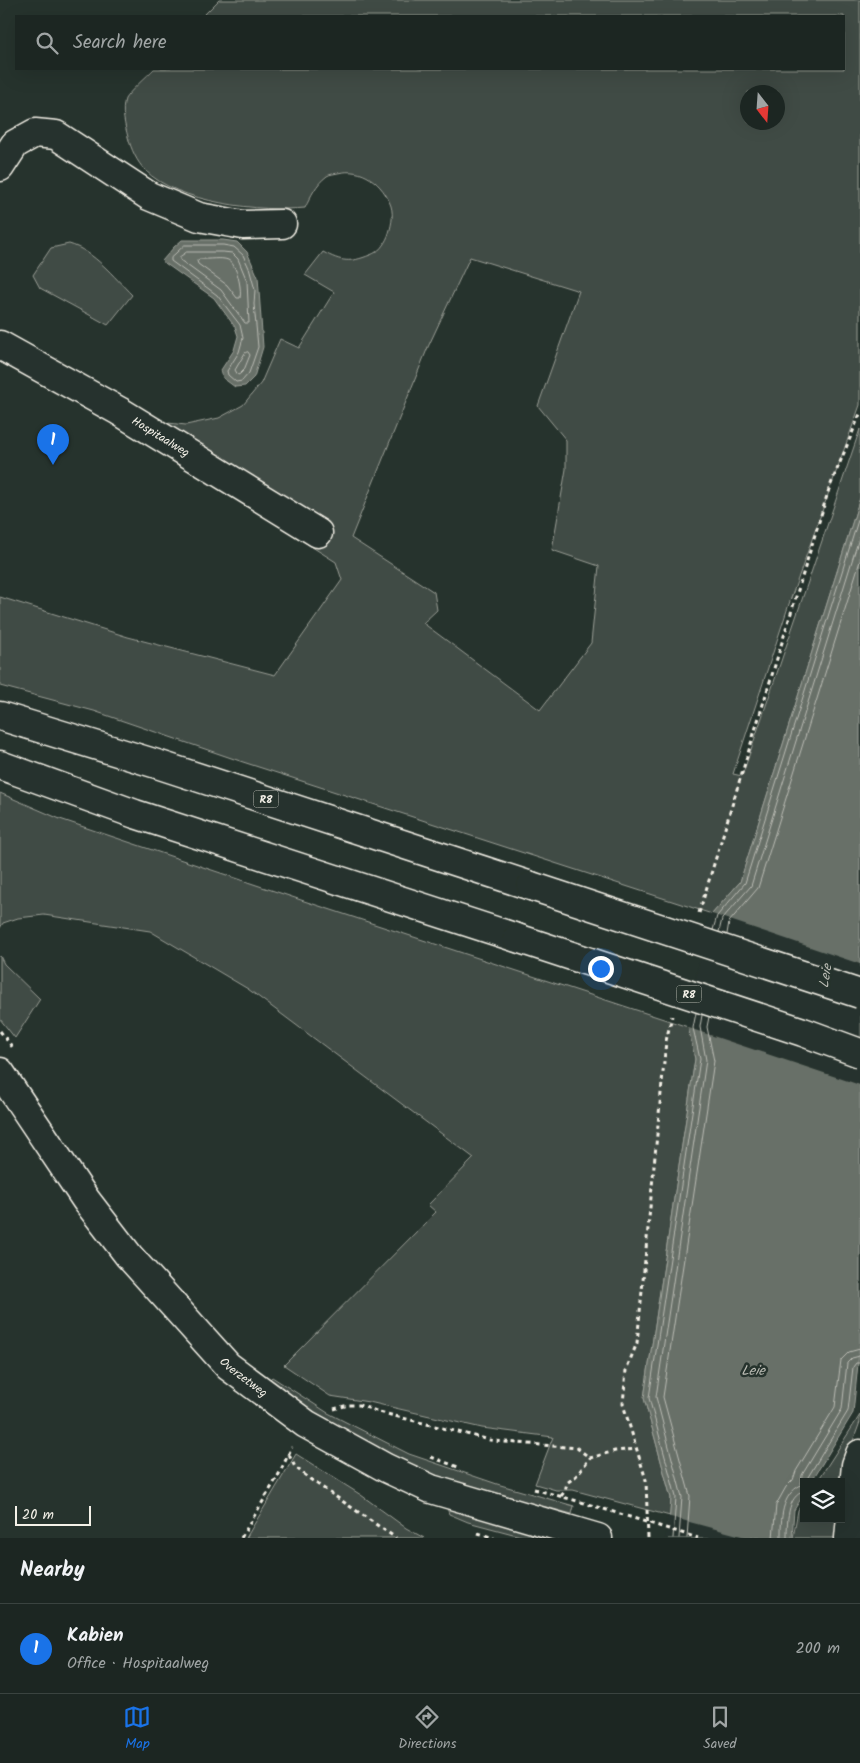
<!DOCTYPE html>
<html lang="en">
<head>
<meta charset="utf-8">
<style>
  :root { --surface:#1c2622; --page:#252e2a; --text:#f1f3f6; --muted:#a0a5a5; --line:#3a4340; --accent:#1a73e8 }
  body { margin:0; font-family:Kalam,sans-serif; background:var(--page); color:var(--text) }
  .controls { position:absolute; right:15px; bottom:15px; display:grid; overflow:hidden; border-radius:0px; box-shadow:0 5px 20px #0002 }
  .controls button { width:45px; height:45px; display:grid; place-items:center; padding:0; border:0; border-bottom:1px solid var(--line); background:var(--surface); color:var(--text); font:25px sans-serif }
  .compass { position:absolute; left:740px; top:85px; width:45px; height:45px; border-radius:50%; background:var(--surface); box-shadow:0 5px 20px #0002; rotate:163deg }
  .scale { position:absolute; left:15px; bottom:12px; width:76px; box-sizing:border-box; padding-left:5px; border:2px solid #f4f1e8; border-top:0; font-size:14px; line-height:18px; white-space:nowrap; color:#f4f1e8; -webkit-text-stroke:4px #26332d; paint-order:stroke }
  .you { position:absolute; left:600px; top:968px; width:18px; height:18px; margin:-12px; border:4px solid #fff; border-radius:50%; background:#1a73e8; box-shadow:0 0 0 8px #1a73e833 }
  .badge { display:grid; place-items:center; width:32px; height:32px; border-radius:50%; background:var(--accent); color:#fff; font-size:16px; font-weight:700 }
  .pin { position:absolute; translate:-50% -41px; filter:drop-shadow(0 1px 2px #0008) }
  .pin::after { content:''; position:absolute; top:26px; width:18px; height:15px; background:inherit; clip-path:polygon(0 0,100% 0,50% 100%) }
  .list { margin:0; padding:0; list-style:none }
  h2 { display:flex; justify-content:space-between; align-items:center; height:65px; margin:0; padding:0 20px; font-size:21px }
  h2 small { font-size:16px; font-weight:400; color:var(--muted) }
  .list li { display:grid; grid-template-columns:32px 1fr auto; gap:15px; align-items:center; box-sizing:border-box; height:90px; padding:0 20px; border-top:1px solid var(--line) }
  .list b { display:block; font-size:19px; white-space:nowrap }
  .list p { margin:0; font-size:16px; white-space:nowrap; color:var(--muted) }
  .list em { font-size:16px; font-style:normal; color:var(--muted) }
  .icon { flex:none; width:28px; height:28px; fill:none; stroke:currentColor; stroke-width:2; stroke-linecap:round; stroke-linejoin:round }
  .map { position:relative; flex:none; width:860px; height:1538px; overflow:hidden }
  .search { position:absolute; background:var(--surface); box-shadow:0 5px 20px #0002; left:15px; right:15px; top:15px; height:55px; display:flex; align-items:center; gap:12px; box-sizing:border-box; padding:0 18px; border-radius:0px; color:var(--muted); font-size:19px }
  .sheet { height:155px; background:var(--surface) }
  nav { display:flex; justify-content:space-around; align-items:center; box-sizing:border-box; height:70px; border-top:1px solid var(--line); background:var(--surface); font-size:14px; color:var(--muted) }
  nav a { display:grid; justify-items:center; gap:2px }
  nav .on { color:var(--accent) }
  .map>svg:first-child { display:block }
  .green { fill:#414b45; stroke:#9a9e96; fill-rule:evenodd }
  .water { fill:#676f68; stroke:#9fa39b }
  .pier { fill:#26332d }
  .lines { fill:none; stroke-linecap:round; stroke-linejoin:round }
  .shore { stroke:#bcbdb5; stroke-width:1 }
  .minor-casing { stroke:#f4f1e8; stroke-width:31 }
  .highway-casing { stroke:#f4f1e8; stroke-width:31 }
  .path { stroke:#f4f1e8; stroke-width:3; stroke-dasharray:4 4; stroke-linecap:butt }
  .minor { stroke:#26332d; stroke-width:28 }
  .highway { stroke:#26332d; stroke-width:28 }
  .highway-bridge-casing { stroke:#f4f1e8; stroke-width:31; stroke-linecap:butt }
  .path-bridge { stroke:#f4f1e8; stroke-width:3; stroke-dasharray:4 4; stroke-linecap:butt }
  .highway-bridge { stroke:#26332d; stroke-width:28 }
  .labels { text-anchor:middle; stroke-width:5; stroke-linejoin:round; paint-order:stroke }
  .shield { fill:#26332d; stroke:#b6b8b0; stroke-width:1 }
  .shield-label { font-size:11px; font-weight:bold; fill:#f4f1e8 }
  .street-label { font-size:12px; fill:#f4f1e8; stroke:#26332d }
  .water-label { font-size:14px; font-style:italic; fill:#bcbdb5; stroke:#26332d }
</style>
</head>
<body>
<div class="map">
<svg width="860" height="1538" viewBox="0 0 860 1538">
  <rect width="100%" height="100%" fill="#26332d"/>
  <filter id="ink" filterUnits="userSpaceOnUse"><feTurbulence type="fractalNoise" baseFrequency=".02" numOctaves="2"/><feDisplacementMap in="SourceGraphic" scale="10" xChannelSelector="R" yChannelSelector="G"/><feConvolveMatrix kernelMatrix="1 2 1 2 8 2 1 2 1" color-interpolation-filters="sRGB"/></filter>
  <g filter="url(#ink)">
    <path class="green" d="M 219,0 L 860,0 L 860,405 L 790,601 L 733,774 L 742,776 L 860,429 L 860,498 L 740,882 L 712,914 L 243,762 L 94,711 L 0,686 L 0,597 L 128,637 L 275,675 L 342,580 L 336,562 L 175,461 L 150,421 L 186,425 L 219,418 L 243,405 L 261,383 L 280,339 L 299,348 L 334,292 L 305,275 L 323,252 C 342,262 350,263 370,255 C 379,252 384,245 388,236 C 391,227 394,216 391,206 C 383,183 362,167 338,173 C 334,174 330,174 327,176 C 316,184 311,196 305,208 C 262,212 177,203 145,170 C 137,162 131,149 128,137 C 125,126 121,111 125,99 C 128,93 148,75 154,69 L 844,69 L 844,16 L 203,16 ZM 748,92 L 778,92 L 778,122 L 748,122 ZM 470,257 L 579,291 L 538,406 L 566,440 L 566,469 L 552,550 L 599,566 L 591,643 L 540,710 L 423,623 L 437,610 L 434,592 L 351,538 L 428,347 Z
      M 69,244 C 94,251 114,277 132,295 L 108,325 L 40,288 L 33,275 L 51,248 Z
      M 0,793 L 60,819 L 301,900 L 688,1027 L 695,1059 L 644,1398 L 671,1498 L 670,1516 L 573,1490 L 556,1490 L 535,1484 L 553,1437 L 482,1428 L 369,1402 L 330,1396 L 284,1365 L 436,1212 L 428,1205 L 474,1158 L 248,989 L 150,931 L 44,915 L 18,918 L 3,923 L 0,928 Z
      M 0,956 L 4,964 L 40,999 L 15,1038 L 0,1019 Z
      M 272,1377 L 328,1413 L 409,1454 L 497,1484 L 574,1506 L 572,1514 C 515,1498 455,1486 401,1461 C 354,1440 311,1411 268,1381 Z
      M 860,1415 L 860,1422 L 853,1441 L 839,1538 L 793,1538 L 798,1510 L 804,1501 L 804,1519 L 841,1519 L 841,1482 L 817,1482 Z
      M 296,1454 L 361,1495 L 406,1528 L 424,1538 L 246,1538 Z
      M 447,1508 L 558,1538 L 528,1538 L 468,1522 L 449,1514 Z"/>
    <path class="water" d="M 182,240 L 223,240 L 237,242 L 247,252 L 258,277 L 263,347 L 254,377 L 245,386 L 235,387 L 223,378 L 221,370 L 234,350 L 238,336 L 235,327 L 214,298 L 162,261 L 174,247 Z
      M 860,498 L 860,1344 L 853,1413 L 811,1482 L 804,1482 L 804,1494 L 794,1510 L 792,1538 L 668,1538 L 671,1498 L 644,1398 L 695,1059 L 688,1027 L 712,914 L 740,882 Z"/>
    <path class="pier" d="M 709,913 L 860,964 L 860,1085 L 686,1027 Z
      M 667,1516 L 749,1538 L 665,1538 Z"/>
    <g class="lines">
      <path class="shore" d="M 185,245 L 223,245 L 234,247 L 243,255 L 249,268 L 255,290 L 254,304 L 258,347 L 249,373 L 242,381 L 236,382 L 228,375 L 227,371 L 239,352 L 243,338 L 240,325 L 217,295 L 171,261 L 171,258 Z
        M 187,252 L 223,252 L 232,253 L 238,259 L 247,281 L 249,323 L 245,323 L 221,290 L 180,260 L 180,257 Z
        M 200,259 C 208,260 221,257 228,260 C 237,264 242,289 240,298 L 237,298 L 227,285 L 198,264 L 197,261 Z
        M 248,352 L 250,355 L 244,370 L 240,374 L 238,375 L 235,370 L 245,353 Z
        M 713,930 L 717,916 L 745,883 L 860,514
        M 719,932 L 722,919 L 751,886 L 860,535
        M 727,934 L 729,922 L 758,888 L 860,561
        M 807,1482 L 808,1477 L 848,1411 L 853,1367 L 856,1363 L 860,1363
        M 673,1538 L 676,1497 L 649,1398 L 700,1059 L 693,1028 L 696,1013
        M 679,1538 L 682,1497 L 656,1397 L 706,1060 L 700,1027 L 702,1015
        M 687,1538 L 690,1496 L 663,1397 L 714,1061 L 707,1027 L 709,1017
        M 773,1538 L 776,1505 L 786,1487 L 793,1480 L 796,1471 L 835,1407 L 841,1360 L 849,1352 L 860,1349
        M 781,1538 C 781,1519 781,1495 801,1485 L 802,1475 L 842,1409 L 847,1363 L 852,1358 L 860,1356
        M 787,1538 C 787,1525 787,1494 804,1492"/>
      <g class="minor-casing">
        <g id="minor">
          <path d="M 0,167 L 15,144 L 35,133 L 56,135 L 149,196 L 199,217 L 243,225 L 282,224"/>
          <path id="s1" d="M 0,345 L 119,411 L 318,533"/>
          <path id="s2" d="M 0,1072 L 86,1200 L 129,1256 L 228,1366 L 306,1424 L 386,1468 L 431,1489 L 598,1538"/>
          <path d="M 849,1538 L 856,1465 L 860,1454"/>
        </g>
      </g>
      <g class="highway-casing">
        <path id="highway" d="M 0,716 L 160,765 L 531,886
          M 0,765 L 135,814 L 517,938"/>
      </g>
      <path class="path" d="M 699,913 L 829,489 L 860,414
        M 0,1031 L 13,1048
        M 334,1409 L 348,1405 L 359,1405 L 379,1412 L 494,1441 L 577,1448 L 590,1458
        M 289,1455 L 295,1467 L 310,1479 L 396,1538
        M 431,1457 L 458,1467
        M 534,1489 L 581,1502
        M 561,1496 L 565,1491 L 567,1483 L 576,1476 L 590,1458 L 615,1451 L 637,1449
        M 478,1533 L 494,1538
        M 241,1538 L 278,1476 L 292,1447
        M 648,1538 L 646,1480 L 623,1404 L 626,1370 L 637,1343 L 666,1041 L 672,1016"/>
      <use href="#minor" class="minor"/>
      <use href="#highway" class="highway"/>
      <g class="highway-bridge-casing">
        <path id="highway-bridge" d="M 531,886 L 860,994
          M 517,938 L 803,1032 L 860,1053"/>
      </g>
      <path class="path-bridge" d="M 581,1502 L 698,1538"/>
      <use href="#highway-bridge" class="highway-bridge"/>
    </g>
  </g>
  <g class="labels">
    <g class="shield">
      <rect x="253.5" y="790.5" width="25" height="17" rx="4"/>
      <rect x="676.5" y="985.5" width="25" height="17" rx="4"/>
    </g>
    <g class="shield-label">
      <text x="266" y="803">R8</text>
      <text x="689" y="998">R8</text>
    </g>
    <g class="street-label">
      <text dy="4" stroke="none"><textPath href="#s1" startOffset="185">Hospitaalweg</textPath></text>
      <text dy="4" stroke="none"><textPath href="#s2" startOffset="392">Overzetweg</textPath></text>
    </g>
    <g class="water-label">
      <text transform="translate(825 976) rotate(-81)" y="5">Leie</text>
      <text x="753" y="1375">Leie</text>
    </g>
  </g>
</svg>
<div class="controls">
<button><svg class="icon" aria-label="layers" viewBox="0 0 24 24"><path d="M12 4l9 5-9 5-9-5zM3 14l9 5 9-5"/></svg></button>
</div>
<svg class="compass" viewBox="-18 -18 36 36"><path d="M0-13l5 13h-10z" fill="#e53935"/><path d="M0 13l5-13h-10z" fill="#a0a5a5"/></svg>
<div class="scale">20 m</div>
<div class="you"></div>
<div class="pin badge" style="left:53px;top:465px">1</div>
<div class="search"><svg class="icon" aria-label="search" viewBox="0 0 24 24"><circle cx="10" cy="10" r="6"/><path d="M15 15l6 6"/></svg>Search here</div>
</div>
<section class="sheet">
<h2>Nearby<small></small></h2>
<ul class="list">
<li><span class="badge">1</span><div><b>Kabien</b><p>Office · Hospitaalweg</p></div><em>200 m</em></li>
</ul>
</section>
<nav>
<a class="on"><svg class="icon" aria-label="map" viewBox="0 0 24 24"><path d="M3 6l6-2 6 2 6-2v14l-6 2-6-2-6 2zM9 4v14M15 6v14"/></svg>Map</a>
<a><svg class="icon" aria-label="directions" viewBox="0 0 24 24"><path d="M12 3l9 9-9 9-9-9zM9 14v-3h6M13 9l2 2-2 2"/></svg>Directions</a>
<a><svg class="icon" aria-label="saved" viewBox="0 0 24 24"><path d="M7 4h10v16l-5-4-5 4z"/></svg>Saved</a>
</nav>
</body>
</html>
